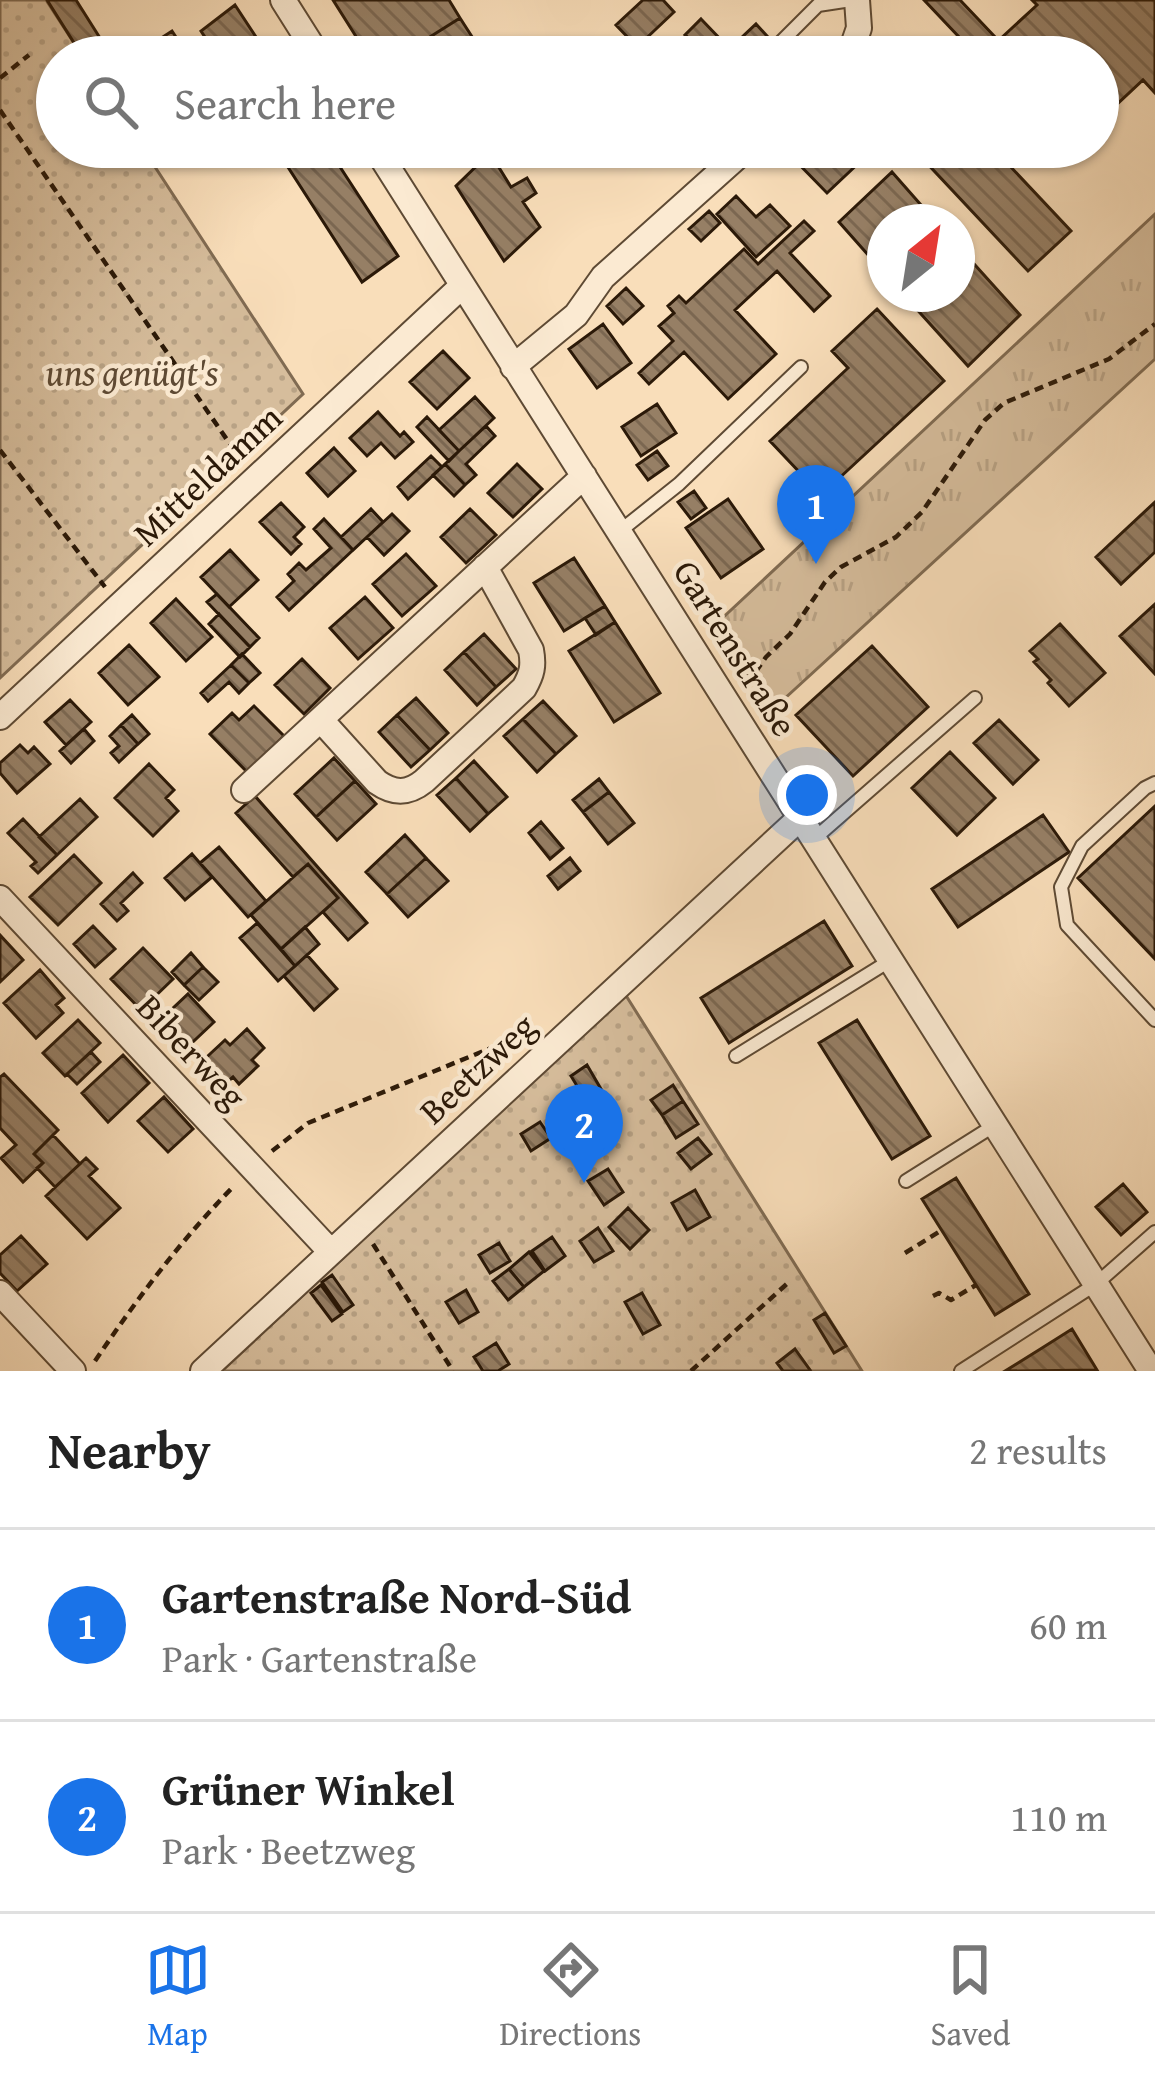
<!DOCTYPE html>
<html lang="en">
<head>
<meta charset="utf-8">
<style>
  :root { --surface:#fff; --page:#f6f6f6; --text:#222; --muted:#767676; --line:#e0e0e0; --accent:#1a73e8 }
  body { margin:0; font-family:"Gentium Book Plus",serif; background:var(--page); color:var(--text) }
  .compass { position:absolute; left:867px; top:204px; width:108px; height:108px; border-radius:50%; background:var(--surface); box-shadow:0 3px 9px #0004; rotate:30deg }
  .you { position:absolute; left:807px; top:795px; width:42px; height:42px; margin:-30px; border:9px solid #fff; border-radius:50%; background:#1a73e8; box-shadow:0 0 0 18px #1a73e833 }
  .badge { display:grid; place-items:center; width:78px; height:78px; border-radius:50%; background:var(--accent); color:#fff; font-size:39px; font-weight:700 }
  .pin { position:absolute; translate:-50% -99px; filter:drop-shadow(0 3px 6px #0008) }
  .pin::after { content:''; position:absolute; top:63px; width:42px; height:36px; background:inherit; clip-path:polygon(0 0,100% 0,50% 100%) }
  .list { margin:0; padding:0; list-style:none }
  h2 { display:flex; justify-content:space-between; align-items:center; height:156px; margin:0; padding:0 48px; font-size:51px }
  h2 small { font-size:39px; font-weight:400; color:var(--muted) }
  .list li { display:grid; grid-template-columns:78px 1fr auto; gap:36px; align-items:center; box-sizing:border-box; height:192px; padding:0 48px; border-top:3px solid var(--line) }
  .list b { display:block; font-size:45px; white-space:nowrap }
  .list p { margin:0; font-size:39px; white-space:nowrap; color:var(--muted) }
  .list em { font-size:39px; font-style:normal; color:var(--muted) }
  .icon { flex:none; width:66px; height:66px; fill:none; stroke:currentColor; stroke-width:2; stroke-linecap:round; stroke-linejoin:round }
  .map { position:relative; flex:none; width:1155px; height:1371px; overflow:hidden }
  .search { position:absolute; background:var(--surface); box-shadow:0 3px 9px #0004; left:36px; right:36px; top:36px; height:132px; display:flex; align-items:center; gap:30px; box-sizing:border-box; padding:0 42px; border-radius:66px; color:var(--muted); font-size:45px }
  .sheet { height:540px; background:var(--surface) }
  nav { display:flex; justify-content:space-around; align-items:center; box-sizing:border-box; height:168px; border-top:3px solid var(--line); background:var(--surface); font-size:33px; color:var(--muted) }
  nav a { display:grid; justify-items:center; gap:6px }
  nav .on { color:var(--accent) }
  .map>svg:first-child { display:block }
  .park { fill:url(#park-tufts); stroke:#806b52; stroke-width:3 }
  .garden { fill:url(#garden-dots); stroke:#806b52; stroke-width:3 }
  .building { fill:url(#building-back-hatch); stroke:#2b1908; stroke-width:3 }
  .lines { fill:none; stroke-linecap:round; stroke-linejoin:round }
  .lane-casing { stroke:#5e4a34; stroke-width:16 }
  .street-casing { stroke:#5e4a34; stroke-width:28 }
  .path { stroke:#2b1908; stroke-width:4.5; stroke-dasharray:9 6; stroke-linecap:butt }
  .lane { stroke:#fbead2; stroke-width:12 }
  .street { stroke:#fbead2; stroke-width:24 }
  .labels { text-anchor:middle; stroke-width:9; stroke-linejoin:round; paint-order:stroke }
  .park-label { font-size:36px; font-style:italic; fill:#5e4a34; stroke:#fbead2 }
  .street-label { font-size:36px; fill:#2b1908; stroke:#fbead2 }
</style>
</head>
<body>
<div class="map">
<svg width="1155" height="1371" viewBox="0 0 1155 1371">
  <defs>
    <pattern id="park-tufts" width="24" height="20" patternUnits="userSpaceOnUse" patternTransform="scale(3)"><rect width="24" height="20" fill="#d6bd9c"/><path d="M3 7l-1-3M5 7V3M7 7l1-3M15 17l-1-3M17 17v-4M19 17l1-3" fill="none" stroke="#b8a285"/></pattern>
    <pattern id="garden-dots" width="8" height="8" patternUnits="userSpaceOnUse" patternTransform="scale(3)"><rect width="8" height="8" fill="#d6bd9c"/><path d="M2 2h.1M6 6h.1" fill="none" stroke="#b8a285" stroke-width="1.8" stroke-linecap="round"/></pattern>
    <pattern id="building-back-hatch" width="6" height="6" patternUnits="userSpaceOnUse" patternTransform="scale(3)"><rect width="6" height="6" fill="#967f65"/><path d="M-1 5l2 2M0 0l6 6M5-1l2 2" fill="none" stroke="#7b6751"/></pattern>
  </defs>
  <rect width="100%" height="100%" fill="#f9deba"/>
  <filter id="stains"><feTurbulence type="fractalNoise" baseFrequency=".00167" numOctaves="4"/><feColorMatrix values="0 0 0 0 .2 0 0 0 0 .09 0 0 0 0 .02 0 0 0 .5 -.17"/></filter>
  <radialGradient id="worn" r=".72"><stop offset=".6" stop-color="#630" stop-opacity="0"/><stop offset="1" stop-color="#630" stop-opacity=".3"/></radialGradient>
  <path class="park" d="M 1155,214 L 1155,359 L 771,711 L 715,625 Z"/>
  <path class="garden" d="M 0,0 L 46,0 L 83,57 L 57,57 L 57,147 L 142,147 L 303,394 L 0,678 Z
    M 625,994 L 862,1371 L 222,1371 Z"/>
  <path class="building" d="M 47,0 L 76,0 L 112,57 L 83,57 Z
    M 333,0 L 449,0 L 460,18 L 398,57 L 369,57 Z
    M 643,0 L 663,0 L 674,12 L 637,47 L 616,25 Z
    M 924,0 L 960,0 L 1014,57 L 978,57 Z
    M 1032,0 L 1155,0 L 1155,93 L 1143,80 L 1098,122 L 1098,57 L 1014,57 L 998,41 L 1037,5 Z
    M 235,5 L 260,43 L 269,57 L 218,57 L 201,31 Z
    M 460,18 L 485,57 L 398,57 Z
    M 701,19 L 724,43 L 710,57 L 685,35 Z
    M 756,24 L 786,57 L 721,57 Z
    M 172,31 L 189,57 L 132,57 Z
    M 275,147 L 327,147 L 398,256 L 362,282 Z
    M 796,147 L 853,147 L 864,158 L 827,193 L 789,154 Z
    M 934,147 L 992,147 L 1071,231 L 1028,271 L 922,158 Z
    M 490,153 L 511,187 L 527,178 L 536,193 L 523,202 L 540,227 L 504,261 L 456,186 Z
    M 892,172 L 936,222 L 885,222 L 885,274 L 839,222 Z
    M 736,196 L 756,217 L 770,205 L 790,226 L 756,257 L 717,214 Z
    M 709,211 L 720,223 L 701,241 L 689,229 Z
    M 804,221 L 814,231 L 790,253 L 830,296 L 814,311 L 777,271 L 735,310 L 776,354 L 728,399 L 684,352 L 649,384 L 639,373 L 673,341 L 659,326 L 674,313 L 668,306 L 679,296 L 686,303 L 744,249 L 758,264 Z
    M 957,245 L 1020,315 L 968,366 L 903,294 L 957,294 Z
    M 626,288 L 643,306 L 623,324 L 607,306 Z
    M 877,309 L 944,381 L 821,495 L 770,441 L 848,368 L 832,351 Z
    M 603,324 L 631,363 L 597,388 L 569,349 Z
    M 443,351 L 469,378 L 437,409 L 410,382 Z
    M 475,397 L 494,418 L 459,451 L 439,430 Z
    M 657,404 L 676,433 L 641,456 L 622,427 Z
    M 378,412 L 400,436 L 404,432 L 413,442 L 395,458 L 381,443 L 367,456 L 350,438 Z
    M 427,417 L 459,451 L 449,461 L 417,427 Z
    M 486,426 L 495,436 L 466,464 L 476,475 L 465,485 L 445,464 Z
    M 334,448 L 355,471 L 328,496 L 307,473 Z
    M 657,451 L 668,466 L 648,480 L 637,465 Z
    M 431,456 L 442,467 L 408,499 L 398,487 Z
    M 445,464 L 465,485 L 454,496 L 433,475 Z
    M 517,464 L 542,489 L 513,517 L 488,493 Z
    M 694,491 L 706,508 L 691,519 L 678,502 Z
    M 728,499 L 763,549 L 721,578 L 686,528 Z
    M 1155,502 L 1155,552 L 1121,584 L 1096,557 Z
    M 281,503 L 304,527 L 294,537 L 301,544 L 291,554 L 260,522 Z
    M 371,509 L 383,522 L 353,550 L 341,537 Z
    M 470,509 L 496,535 L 466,563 L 441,537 Z
    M 392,514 L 409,531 L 384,555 L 367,537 Z
    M 324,519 L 353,550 L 289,610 L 277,597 L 294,581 L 288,574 L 299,563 L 306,570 L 331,548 L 314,529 Z
    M 230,550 L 258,580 L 229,607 L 201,577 Z
    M 406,554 L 436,586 L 402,616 L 373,584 Z
    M 574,558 L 605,606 L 564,631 L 534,583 Z
    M 217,594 L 259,638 L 250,647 L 207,602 Z
    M 365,597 L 393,628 L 358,659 L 330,628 Z
    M 176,599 L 212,637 L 186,661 L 151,623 Z
    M 1155,604 L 1155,674 L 1120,636 Z
    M 605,606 L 615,622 L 596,635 L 585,618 Z
    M 219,614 L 250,647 L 240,657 L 209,624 Z
    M 615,622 L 660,693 L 614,722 L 569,651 Z
    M 1060,624 L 1105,673 L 1069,706 L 1048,683 L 1051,680 L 1034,662 L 1038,659 L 1030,651 Z
    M 484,634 L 516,669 L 496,687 L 464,652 Z
    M 129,645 L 159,677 L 128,705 L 99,673 Z
    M 872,646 L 928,707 L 853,776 L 796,715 Z
    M 464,652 L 496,687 L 477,705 L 445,670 Z
    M 242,654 L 260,673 L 249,683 L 231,665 Z
    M 302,659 L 330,688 L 304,714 L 275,685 Z
    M 231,665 L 249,683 L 239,693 L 229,682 L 208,701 L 201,693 Z
    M 416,698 L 448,733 L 430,750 L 397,715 Z
    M 70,700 L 91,722 L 66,745 L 45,722 Z
    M 543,701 L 576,736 L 556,754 L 523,719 Z
    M 254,706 L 284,736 L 247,772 L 210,734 L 232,713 L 239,720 Z
    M 132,715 L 149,734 L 138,744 L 121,725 Z
    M 397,715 L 430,750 L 411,767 L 379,732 Z
    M 523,719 L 556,754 L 537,772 L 504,736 Z
    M 999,720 L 1038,760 L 1013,784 L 974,743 Z
    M 121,725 L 138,744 L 119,762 L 111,753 L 119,746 L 110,736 Z
    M 84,729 L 94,741 L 71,763 L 60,751 Z
    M 20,745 L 28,753 L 34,747 L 50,764 L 17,793 L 0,773 L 0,763 Z
    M 950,752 L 995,798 L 957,835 L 912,788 Z
    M 334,758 L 355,781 L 316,817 L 295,794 Z
    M 474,761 L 507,797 L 488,814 L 456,778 Z
    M 149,764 L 174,790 L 166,798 L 178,811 L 153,836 L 115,798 Z
    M 456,778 L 488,814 L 470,831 L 437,795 Z
    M 599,779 L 609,792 L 583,812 L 573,800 Z
    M 355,781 L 376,804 L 337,840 L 316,817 Z
    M 609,792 L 634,823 L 608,844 L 583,812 Z
    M 255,796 L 367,923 L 348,940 L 323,912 L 338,898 L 308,864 L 293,877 L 236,813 Z
    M 80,799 L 97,817 L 57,855 L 39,837 Z
    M 1155,806 L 1155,959 L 1078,878 Z
    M 1043,815 L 1069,852 L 958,927 L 932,889 Z
    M 23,819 L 57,855 L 38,873 L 31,866 L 36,862 L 8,833 Z
    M 541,822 L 563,848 L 550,859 L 529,833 Z
    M 405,835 L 426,858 L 387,894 L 366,872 Z
    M 219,847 L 266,901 L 248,917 L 200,863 Z
    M 192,854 L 212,877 L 185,900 L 165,878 Z
    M 74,855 L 101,883 L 58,925 L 30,897 Z
    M 426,858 L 448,881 L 408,917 L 387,894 Z
    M 570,858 L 580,871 L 558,889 L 548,876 Z
    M 308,864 L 338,898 L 281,949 L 251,915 Z
    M 133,873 L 142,883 L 121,903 L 128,911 L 117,921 L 101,904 Z
    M 824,921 L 852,966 L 729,1043 L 701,998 Z
    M 257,923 L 295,966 L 278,981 L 240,938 Z
    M 93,926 L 115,949 L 95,967 L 74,944 Z
    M 305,927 L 319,944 L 295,966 L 281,949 Z
    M 0,935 L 23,960 L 0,982 Z
    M 143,948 L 173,979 L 141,1010 L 111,979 Z
    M 191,953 L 203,967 L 184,985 L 172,972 Z
    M 307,955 L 337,989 L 314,1010 L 284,976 Z
    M 203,967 L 218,982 L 199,1000 L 184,985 Z
    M 40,970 L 64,998 L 56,1005 L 63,1013 L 36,1038 L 4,1003 Z
    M 188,994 L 214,1022 L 180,1054 L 154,1026 Z
    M 78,1020 L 100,1043 L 65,1076 L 43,1053 Z
    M 857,1020 L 930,1136 L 892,1159 L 819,1043 Z
    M 247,1029 L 264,1048 L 252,1060 L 258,1066 L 239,1084 L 233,1077 L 217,1091 L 195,1068 L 225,1040 L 230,1045 Z
    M 91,1052 L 100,1062 L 77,1084 L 67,1074 Z
    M 123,1055 L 149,1083 L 108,1122 L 82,1093 Z
    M 587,1065 L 601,1089 L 585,1099 L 571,1076 Z
    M 4,1074 L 58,1130 L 34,1154 L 43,1163 L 23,1182 L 1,1158 L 16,1145 L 0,1128 L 0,1077 Z
    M 673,1085 L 683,1101 L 662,1115 L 651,1100 Z
    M 164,1097 L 193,1129 L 168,1152 L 138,1121 Z
    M 683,1101 L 698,1124 L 676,1138 L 662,1115 Z
    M 540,1122 L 551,1138 L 531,1151 L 521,1134 Z
    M 53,1135 L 80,1164 L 55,1187 L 37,1168 L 43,1163 L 34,1154 Z
    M 698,1138 L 711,1154 L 691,1169 L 678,1153 Z
    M 86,1158 L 97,1169 L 89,1176 L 120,1208 L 87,1239 L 46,1196 Z
    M 608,1169 L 623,1192 L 604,1205 L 588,1181 Z
    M 956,1178 L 1029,1294 L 995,1315 L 922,1199 Z
    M 1123,1184 L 1147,1212 L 1121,1235 L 1096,1207 Z
    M 695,1190 L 710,1217 L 687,1230 L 672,1203 Z
    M 628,1208 L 649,1230 L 630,1249 L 609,1227 Z
    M 598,1228 L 613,1251 L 594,1262 L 580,1241 Z
    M 21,1236 L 47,1264 L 17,1291 L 0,1273 L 0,1255 Z
    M 552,1237 L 565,1256 L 545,1271 L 532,1251 Z
    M 499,1243 L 510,1261 L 490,1273 L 479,1255 Z
    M 529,1252 L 544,1271 L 524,1287 L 509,1269 Z
    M 509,1269 L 524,1287 L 508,1300 L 493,1281 Z
    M 332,1275 L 353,1305 L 343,1312 L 322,1282 Z
    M 321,1285 L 342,1314 L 332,1321 L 311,1293 Z
    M 466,1290 L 478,1312 L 459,1323 L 446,1302 Z
    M 642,1293 L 660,1325 L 643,1334 L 625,1302 Z
    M 825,1313 L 846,1346 L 834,1353 L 814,1320 Z
    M 1072,1329 L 1097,1370 L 1005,1371 L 1042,1348 Z
    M 496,1343 L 509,1364 L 498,1371 L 483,1371 L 474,1357 Z
    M 795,1349 L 810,1370 L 808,1371 L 783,1371 L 777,1363 Z"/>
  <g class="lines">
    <g class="lane-casing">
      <path id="lane" d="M 781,42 L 818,5 L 851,0
        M 620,531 L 679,484 L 801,367
        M 1155,783 L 1145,788 L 1082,846 L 1061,887 L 1067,925 L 1155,1020
        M 814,839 L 975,698
        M 736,1056 L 891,960
        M 906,1181 L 995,1125
        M 961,1371 L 1096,1284 L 1155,1232"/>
    </g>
    <g class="street-casing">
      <path id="street" d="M 283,0 L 319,57
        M 849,57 L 859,28 L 857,0
        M 375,147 L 1151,1371
        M 513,367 L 576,315 L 603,277 L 748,147
        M 0,717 L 462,286
        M 321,720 L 377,782 C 394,794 408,794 424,781 L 524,688 C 532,674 534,666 531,650 L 485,567
        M 244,790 L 584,476
        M 0,898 L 331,1252
        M 0,1293 L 73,1371
        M 203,1371 L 800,818"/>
    </g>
    <path class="path" d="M 0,78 L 29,55
      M 0,110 L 241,460
      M 0,450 L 105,587
      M 747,684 L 766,657 L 790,634 L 825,582 L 841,567 L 896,537 L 922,512 L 985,420 L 1004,403 L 1109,359 L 1155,324
      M 272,1151 L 308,1123 L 491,1048 L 504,1057
      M 373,1244 L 453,1371
      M 905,1253 L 942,1230
      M 933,1296 L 939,1293 L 951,1300 L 976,1285
      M 95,1361 C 137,1299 180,1241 233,1187
      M 691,1371 L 790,1281"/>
    <use href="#lane" class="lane"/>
    <use href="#street" class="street"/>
  </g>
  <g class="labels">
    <g class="park-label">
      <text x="132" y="385">uns genügt's</text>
    </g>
    <g class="street-label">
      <text transform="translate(207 475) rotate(-43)" y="13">Mitteldamm</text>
      <text transform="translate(736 648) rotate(58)" y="13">Gartenstraße</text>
      <text transform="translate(192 1051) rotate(47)" y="13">Biberweg</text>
      <text transform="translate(477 1068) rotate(-43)" y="13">Beetzweg</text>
    </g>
  </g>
  <rect width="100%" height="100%" filter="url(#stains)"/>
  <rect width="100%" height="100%" fill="url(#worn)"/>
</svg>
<svg class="compass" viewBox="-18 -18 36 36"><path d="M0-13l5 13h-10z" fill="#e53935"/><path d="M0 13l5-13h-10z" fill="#767676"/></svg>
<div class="you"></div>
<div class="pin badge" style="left:816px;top:564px">1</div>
<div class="pin badge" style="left:584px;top:1183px">2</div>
<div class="search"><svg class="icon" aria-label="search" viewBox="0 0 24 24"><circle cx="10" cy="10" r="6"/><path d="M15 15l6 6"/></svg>Search here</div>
</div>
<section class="sheet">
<h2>Nearby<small>2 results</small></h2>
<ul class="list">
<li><span class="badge">1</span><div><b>Gartenstraße Nord-Süd</b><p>Park · Gartenstraße</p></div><em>60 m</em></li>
<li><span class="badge">2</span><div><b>Grüner Winkel</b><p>Park · Beetzweg</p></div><em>110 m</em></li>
</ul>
</section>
<nav>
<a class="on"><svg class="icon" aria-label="map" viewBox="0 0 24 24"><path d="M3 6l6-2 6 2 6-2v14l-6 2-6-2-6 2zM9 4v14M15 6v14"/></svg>Map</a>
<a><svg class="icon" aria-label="directions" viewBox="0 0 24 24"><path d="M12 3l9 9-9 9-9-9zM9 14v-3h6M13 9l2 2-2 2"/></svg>Directions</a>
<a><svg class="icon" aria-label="saved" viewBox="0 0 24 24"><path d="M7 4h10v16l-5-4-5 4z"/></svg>Saved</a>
</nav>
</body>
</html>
